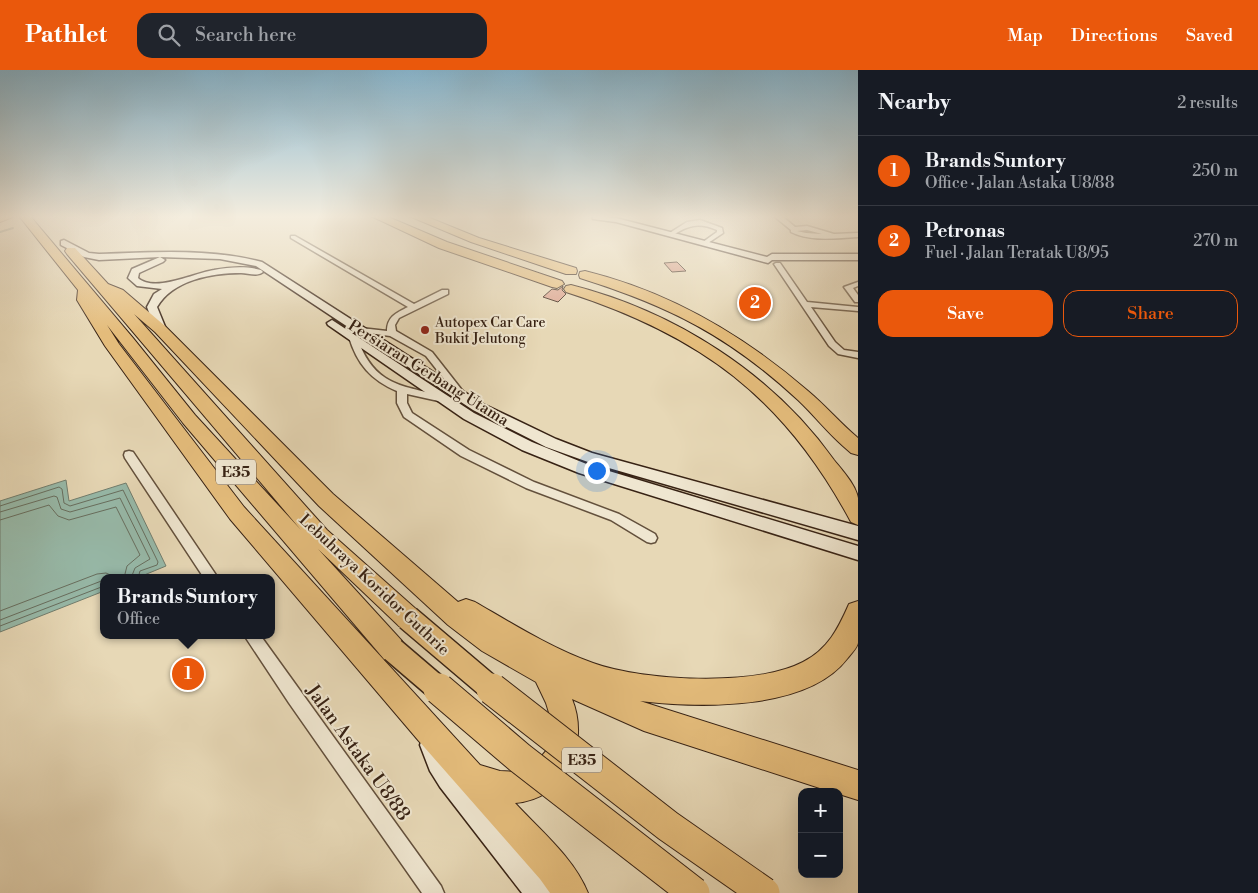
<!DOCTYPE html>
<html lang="en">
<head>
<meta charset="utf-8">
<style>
  :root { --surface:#171b24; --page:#20242c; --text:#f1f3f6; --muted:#9ea1a6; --line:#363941; --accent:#ea580c }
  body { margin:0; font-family:"Libre Bodoni",serif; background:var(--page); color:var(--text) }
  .controls { position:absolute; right:15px; bottom:15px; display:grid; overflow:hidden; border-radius:10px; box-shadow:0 5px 20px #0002 }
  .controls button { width:45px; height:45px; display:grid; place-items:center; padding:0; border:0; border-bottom:1px solid var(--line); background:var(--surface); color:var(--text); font:25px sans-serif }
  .you { position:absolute; left:596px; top:400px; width:18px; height:18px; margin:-12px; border:4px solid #fff; border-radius:50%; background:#1a73e8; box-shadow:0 0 0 8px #1a73e833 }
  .badge { display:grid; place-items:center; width:32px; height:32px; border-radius:50%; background:var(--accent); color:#fff; font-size:16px; font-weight:700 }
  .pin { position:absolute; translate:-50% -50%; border:2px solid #fff; box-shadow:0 1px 5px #0006 }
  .popup { position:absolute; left:100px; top:504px; width:175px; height:65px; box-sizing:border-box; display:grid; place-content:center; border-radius:10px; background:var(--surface); filter:drop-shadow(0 1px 4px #0005); font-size:16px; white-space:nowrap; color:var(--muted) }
  .popup b { font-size:19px; color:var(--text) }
  .popup::after { content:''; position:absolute; left:50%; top:100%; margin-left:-10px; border:10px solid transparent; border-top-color:var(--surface) }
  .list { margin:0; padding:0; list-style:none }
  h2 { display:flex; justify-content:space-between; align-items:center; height:65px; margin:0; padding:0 20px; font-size:21px }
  h2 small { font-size:16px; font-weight:400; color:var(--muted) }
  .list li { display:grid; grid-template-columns:32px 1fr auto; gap:15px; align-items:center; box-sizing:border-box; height:70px; padding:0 20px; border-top:1px solid var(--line) }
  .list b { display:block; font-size:19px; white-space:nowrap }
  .list p { margin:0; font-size:16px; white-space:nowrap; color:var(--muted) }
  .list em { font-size:16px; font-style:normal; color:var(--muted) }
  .actions { display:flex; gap:10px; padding:15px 20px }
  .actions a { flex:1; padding:11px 0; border:1px solid var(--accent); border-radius:15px; text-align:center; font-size:18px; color:var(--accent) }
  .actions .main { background:var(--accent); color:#fff }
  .icon { flex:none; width:28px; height:28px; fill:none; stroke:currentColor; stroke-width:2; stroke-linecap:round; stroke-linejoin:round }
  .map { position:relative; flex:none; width:858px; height:823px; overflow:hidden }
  header { display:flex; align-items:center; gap:30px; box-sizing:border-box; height:70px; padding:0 25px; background:var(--accent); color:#fff }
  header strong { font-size:24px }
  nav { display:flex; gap:28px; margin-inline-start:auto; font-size:18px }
  .search { width:350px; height:45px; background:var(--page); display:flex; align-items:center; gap:12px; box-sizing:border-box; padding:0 18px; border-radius:15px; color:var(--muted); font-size:19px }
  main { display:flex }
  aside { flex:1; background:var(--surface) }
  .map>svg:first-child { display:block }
  .water { fill:#97baaa; stroke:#717d6e }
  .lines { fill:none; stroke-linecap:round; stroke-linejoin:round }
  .shore { stroke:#676e5f; stroke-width:1 }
  .stream { stroke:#717d6e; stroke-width:2 }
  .building { fill:#dba38e; stroke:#372214 }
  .street-casing { stroke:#63503c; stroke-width:3 }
  .secondary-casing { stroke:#372214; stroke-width:3 }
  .highway-casing { stroke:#372214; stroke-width:2 }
  .street { fill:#efe6d0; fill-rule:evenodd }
  .secondary { fill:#efe6d0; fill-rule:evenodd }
  .highway { fill:#e4bc7b; fill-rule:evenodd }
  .highway-bridge-far1-casing { stroke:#372214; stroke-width:27; stroke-linecap:butt }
  .highway-bridge-casing { stroke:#372214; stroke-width:33; stroke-linecap:butt }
  .highway-bridge-far1 { stroke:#e4bc7b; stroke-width:24 }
  .highway-bridge { stroke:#e4bc7b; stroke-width:31 }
  .poi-dot { fill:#8f2418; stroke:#efe6d0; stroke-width:2 }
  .labels { text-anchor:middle; stroke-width:4; stroke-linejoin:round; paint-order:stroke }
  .far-poi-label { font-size:14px; fill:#372214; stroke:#efe6d0; text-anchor:start }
  .shield { fill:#efe6d0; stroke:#6e5d4c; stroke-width:1 }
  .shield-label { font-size:15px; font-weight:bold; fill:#372214 }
  .street-label { font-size:16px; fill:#372214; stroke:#efe6d0 }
  .near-street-label { font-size:19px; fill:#372214; stroke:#efe6d0 }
</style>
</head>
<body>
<header>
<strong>Pathlet</strong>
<div class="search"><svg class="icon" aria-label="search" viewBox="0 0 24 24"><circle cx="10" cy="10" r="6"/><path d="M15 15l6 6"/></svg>Search here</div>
<nav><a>Map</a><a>Directions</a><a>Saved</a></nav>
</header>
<main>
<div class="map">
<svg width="858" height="823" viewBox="0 0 858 823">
  <rect width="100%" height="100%" fill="#e7d8b6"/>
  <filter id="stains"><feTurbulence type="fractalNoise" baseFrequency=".004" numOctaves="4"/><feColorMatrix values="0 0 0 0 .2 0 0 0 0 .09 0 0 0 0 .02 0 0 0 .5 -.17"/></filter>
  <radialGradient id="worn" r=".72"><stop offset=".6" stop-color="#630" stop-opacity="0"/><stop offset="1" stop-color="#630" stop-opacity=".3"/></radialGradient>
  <path class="water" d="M 66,410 L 69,431 L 126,413 L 166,496 L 137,508 L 104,508 L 104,521 L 0,562 L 0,431 Z"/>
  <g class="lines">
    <path class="shore" d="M 0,436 L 59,417 L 62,419 L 64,433 L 70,436 L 123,420 L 158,492 L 157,495 L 140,501 L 138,508
      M 0,442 L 54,426 L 57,427 L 61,439 L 70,442 L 120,428 L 150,489 L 135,498 L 131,508
      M 0,450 L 49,435 L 58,446 L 69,450 L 116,437 L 140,485 L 127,496 L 124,508
      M 0,541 L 97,504 L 106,503 L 117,508
      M 0,550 L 104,510
      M 0,556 L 104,516"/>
    <path class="stream" d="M 55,147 L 57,146
      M 0,162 L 13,158"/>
  </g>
  <path class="building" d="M 677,192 L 686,201 L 672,202 L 664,193 Z
    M 563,216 L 562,220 L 566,224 L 558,232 L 543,227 L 552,219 L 558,220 Z"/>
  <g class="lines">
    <g class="street-casing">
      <path id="street" d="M 774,146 L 782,146 L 795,157 L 807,156 L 834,164 L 858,163 L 858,167 C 836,168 811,172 791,162 L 791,160 ZM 807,160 L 822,164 L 806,163 L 797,161 Z
        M 700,150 L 722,158 L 723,163 L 705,175 L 702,173 L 703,172 L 717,162 L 717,160 C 699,152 689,155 673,165 L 668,164 L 687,152 Z
        M 291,166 L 295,166 L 414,234 L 442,220 L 448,220 L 448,224 L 399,248 L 395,255 L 396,261 L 432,282 L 465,324 L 465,328 L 459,328 L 426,286 L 390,266 L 361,262 L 357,260 L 361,258 L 387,261 C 387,247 396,243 408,237 L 291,168 Z
        M 776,193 L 780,193 L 807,232 L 858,237 L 858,241 L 811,237 L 835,272 L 844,280 L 858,282 L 858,288 L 838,284 L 829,276 L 774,194 Z
        M 858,212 L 858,216 L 853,218 L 858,225 L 858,232 L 855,232 L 844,217 Z
        M 353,264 L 357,267 C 374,317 402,315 446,327 L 448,329 L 443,332 L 407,324 L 407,333 L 412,343 L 469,380 L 534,412 L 619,444 L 655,464 L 657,468 L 655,472 L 651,473 L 647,472 L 611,450 L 526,418 L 461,386 L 404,347 L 397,333 L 397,321 C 371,310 357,294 349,267 Z
        M 129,381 L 133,382 L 218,508 L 204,508 L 125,388 L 124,385 L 125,382 Z
        M 244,565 L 260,565 L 441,816 L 444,823 L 422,823 L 289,633 Z"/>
    </g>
    <g class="secondary-casing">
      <path id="secondary" d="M 592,146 L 616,148 L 767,187 L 772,184 L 858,184 L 858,190 L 772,190 L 768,193 L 616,152 L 593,149 Z
        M 64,170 L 89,183 L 99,184 C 155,182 208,178 262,192 L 483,334 L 556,369 L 592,383 L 858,456 L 858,470 L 588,392 L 546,377 L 473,340 L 256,196 L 220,189 L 160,187 L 165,190 L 163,192 L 139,203 L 138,208 C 155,223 194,203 214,200 C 230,197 246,196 261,200 L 263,202 C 257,207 248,203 241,203 C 211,203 173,210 157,237 L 166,259 L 160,262 L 156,261 L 147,237 L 154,224 L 162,219 L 137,216 L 128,208 L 132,199 L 160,187 L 99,190 L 84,187 L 61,175 L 61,171 Z
        M 332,250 L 474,343 L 532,372 L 589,395 L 858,476 L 858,490 L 579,403 L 522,380 L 464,349 L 328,255 L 327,253 Z
        M 431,664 L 439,667 L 446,686 L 456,701 L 547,814 L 551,823 L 522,823 L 440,717 L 430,701 L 420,675 L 423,667 Z"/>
    </g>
    <g class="highway-casing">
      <path id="highway" d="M 0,146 L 15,146 L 0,152 Z
        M 19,146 L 30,146 L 133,268 L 195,345 L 301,460 L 67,184 L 65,181 L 67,178 L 75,178 L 108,214 L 123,220 L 165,256 L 333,424 L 458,532 L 466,529 L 475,532 C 513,554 551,578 593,593 C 643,611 755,617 803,592 C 828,579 838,559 849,534 L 858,531 C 858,544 858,560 858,573 C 857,578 851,584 847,589 C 807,641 699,638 640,631 L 858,700 L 858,730 L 839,724 L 839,722 L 832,722 L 644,661 L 572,629 C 590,673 567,729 515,733 C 541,761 574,788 588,823 L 550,823 L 540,809 L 418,670 L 230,449 L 105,276 L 77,230 L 78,220 ZM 134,244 L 155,262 L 319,436 L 448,555 L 482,581 L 536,612 L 546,633 L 550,646 L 551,663 L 546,681 L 533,696 L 520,702 L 500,701 L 480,695 L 244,437 L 119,274 L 107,255 L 183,353 L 384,589 L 393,593 L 402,589 L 406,580 L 402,571 L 318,479 L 399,556 L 408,560 L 417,556 L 420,548 L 417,540 L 327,460 Z
        M 371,146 L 386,146 L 447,172 L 562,211 L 564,214 L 557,218 L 552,217 L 439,178 Z
        M 409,146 L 425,146 L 479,168 L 576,198 L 577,201 L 576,204 L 566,204 L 471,172 Z
        M 585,201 C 670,222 742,264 808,321 C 826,336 840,353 858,368 L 858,385 L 851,383 L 843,376 C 827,362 814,345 798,330 C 729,266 669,236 580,208 L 579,205 L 580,202 Z
        M 571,215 C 674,241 772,303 834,390 C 842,400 856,415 858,428 C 858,436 858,446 858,455 L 851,452 C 784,327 700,265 566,222 L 564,219 L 566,216 Z"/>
    </g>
    <use href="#street" class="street"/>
    <use href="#secondary" class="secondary"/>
    <use href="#highway" class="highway"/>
    <g class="highway-bridge-far1-casing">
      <path id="highway-bridge-far1" d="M 408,548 L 494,621
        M 393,580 L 441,621"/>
    </g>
    <g class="highway-bridge-casing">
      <path id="highway-bridge" d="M 439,619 L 520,688 L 694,823
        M 492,619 L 668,756 L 764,823"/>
    </g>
    <use href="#highway-bridge-far1" class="highway-bridge-far1"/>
    <use href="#highway-bridge" class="highway-bridge"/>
  </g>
  <linearGradient id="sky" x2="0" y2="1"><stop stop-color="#87b6cf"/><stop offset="0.56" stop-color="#f4edde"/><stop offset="1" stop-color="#f4edde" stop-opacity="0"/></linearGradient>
  <rect width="858" height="262" fill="url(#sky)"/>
  <circle class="poi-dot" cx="425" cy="260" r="5"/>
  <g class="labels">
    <g class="far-poi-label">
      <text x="435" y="257">Autopex Car Care<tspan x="435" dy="16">Bukit Jelutong</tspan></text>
    </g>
    <g class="shield">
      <rect x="216" y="389.5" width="40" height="25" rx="4"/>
      <rect x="562" y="677.5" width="40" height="25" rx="4"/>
    </g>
    <g class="shield-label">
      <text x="236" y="407">E35</text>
      <text x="582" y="695">E35</text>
    </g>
    <g class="street-label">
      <text transform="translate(429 302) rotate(32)" y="6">Persiaran Gerbang Utama</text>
      <text transform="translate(375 514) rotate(43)" y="6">Lebuhraya Koridor Guthrie</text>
    </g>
    <g class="near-street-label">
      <text transform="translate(359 682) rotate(54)" y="7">Jalan Astaka U8/88</text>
    </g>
  </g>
  <rect width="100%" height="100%" filter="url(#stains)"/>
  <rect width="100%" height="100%" fill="url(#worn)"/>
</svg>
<div class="controls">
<button>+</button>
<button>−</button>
</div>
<div class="you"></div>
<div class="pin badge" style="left:188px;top:604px">1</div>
<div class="popup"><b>Brands Suntory</b>Office</div>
<div class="pin badge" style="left:755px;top:233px">2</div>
</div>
<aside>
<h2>Nearby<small>2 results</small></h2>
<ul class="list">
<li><span class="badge">1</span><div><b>Brands Suntory</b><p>Office · Jalan Astaka U8/88</p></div><em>250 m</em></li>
<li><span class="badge">2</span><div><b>Petronas</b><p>Fuel · Jalan Teratak U8/95</p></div><em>270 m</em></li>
</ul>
<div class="actions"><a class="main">Save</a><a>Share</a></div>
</aside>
</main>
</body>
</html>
